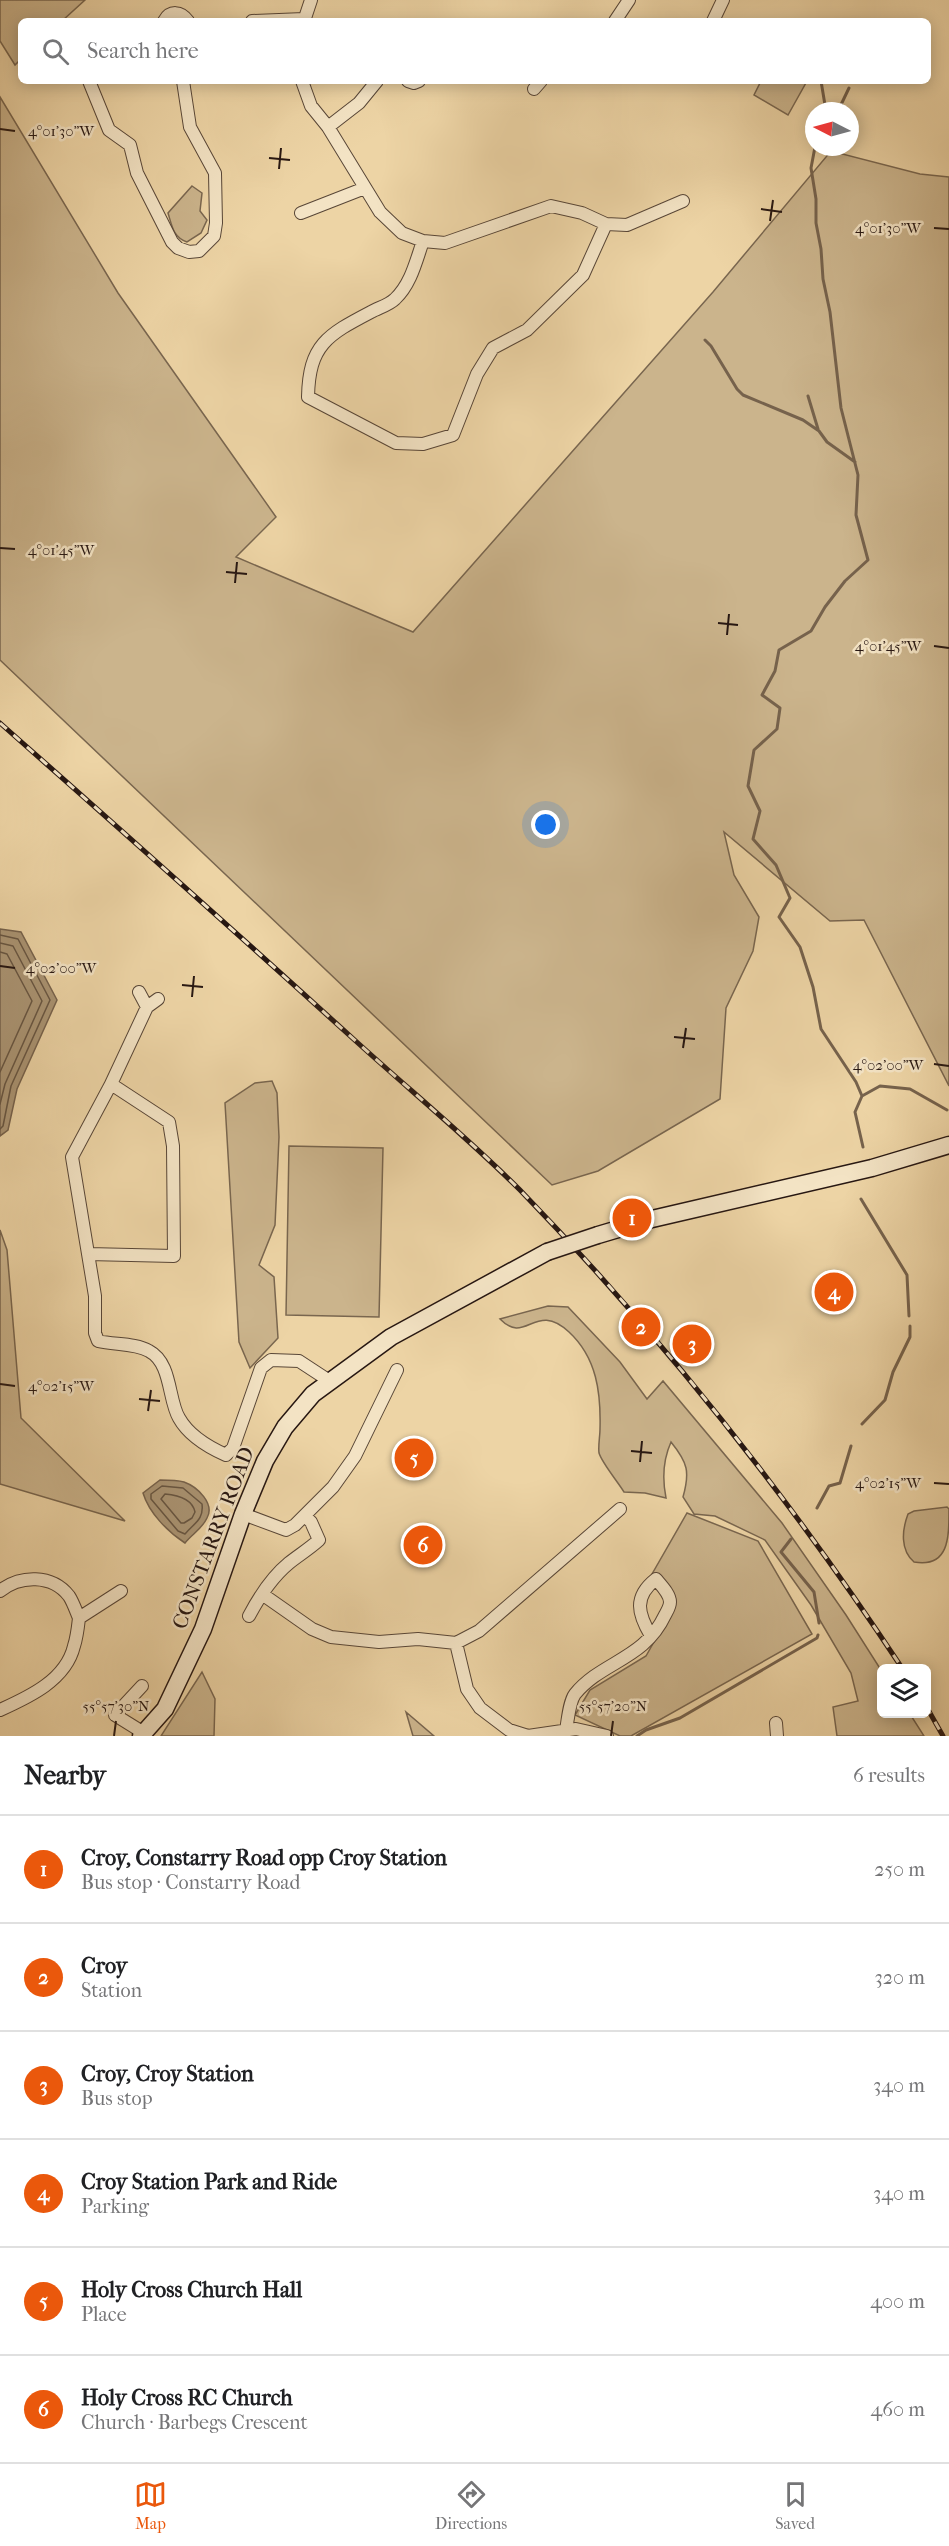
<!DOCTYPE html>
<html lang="en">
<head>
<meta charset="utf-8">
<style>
  :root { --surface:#fff; --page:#f2f2f2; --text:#202124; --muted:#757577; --line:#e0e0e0; --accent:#ea580c }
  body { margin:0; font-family:"IM FELL French Canon",serif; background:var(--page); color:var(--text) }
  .controls { position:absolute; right:18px; bottom:18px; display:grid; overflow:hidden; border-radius:9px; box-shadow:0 3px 15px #0003 }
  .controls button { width:54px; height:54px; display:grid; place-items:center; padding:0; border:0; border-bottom:2px solid var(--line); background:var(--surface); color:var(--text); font:30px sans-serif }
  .compass { position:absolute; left:805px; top:102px; width:54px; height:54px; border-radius:50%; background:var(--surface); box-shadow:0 3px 15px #0003; rotate:276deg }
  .you { position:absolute; left:546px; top:825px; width:21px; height:21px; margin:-15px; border:4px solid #fff; border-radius:50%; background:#1a73e8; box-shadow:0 0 0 9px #1a73e833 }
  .badge { display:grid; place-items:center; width:39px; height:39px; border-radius:50%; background:var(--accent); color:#fff; font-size:20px; font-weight:700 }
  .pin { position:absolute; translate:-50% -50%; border:3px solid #fff; box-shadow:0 2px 6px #0006 }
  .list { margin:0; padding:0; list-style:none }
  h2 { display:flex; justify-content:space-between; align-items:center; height:78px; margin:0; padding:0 24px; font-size:26px }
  h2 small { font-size:20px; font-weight:400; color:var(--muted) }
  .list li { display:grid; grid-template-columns:39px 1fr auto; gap:18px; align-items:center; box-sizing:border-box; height:108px; padding:0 24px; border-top:2px solid var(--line) }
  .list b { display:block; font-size:22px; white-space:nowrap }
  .list p { margin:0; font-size:20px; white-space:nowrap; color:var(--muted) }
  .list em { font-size:20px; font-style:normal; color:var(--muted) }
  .icon { flex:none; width:33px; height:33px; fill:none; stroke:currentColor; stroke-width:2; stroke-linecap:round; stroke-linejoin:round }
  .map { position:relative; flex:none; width:949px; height:1736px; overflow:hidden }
  .search { position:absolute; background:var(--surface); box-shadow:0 3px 15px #0003; left:18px; right:18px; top:18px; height:66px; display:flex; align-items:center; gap:15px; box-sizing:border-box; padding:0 21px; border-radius:9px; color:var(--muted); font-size:22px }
  .sheet { height:726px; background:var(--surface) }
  nav { display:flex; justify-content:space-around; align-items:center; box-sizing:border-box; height:84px; border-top:2px solid var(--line); background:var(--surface); font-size:16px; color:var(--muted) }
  nav a { display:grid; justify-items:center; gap:3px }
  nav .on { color:var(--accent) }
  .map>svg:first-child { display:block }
  .green { fill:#cbb48c; stroke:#79664f; stroke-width:1.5 }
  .water { fill:#aa9473; stroke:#76624c; stroke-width:1.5 }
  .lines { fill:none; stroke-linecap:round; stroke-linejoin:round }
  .shore { stroke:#685642; stroke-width:1.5 }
  .stream { stroke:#76624c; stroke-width:3 }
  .street-casing { stroke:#584637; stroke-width:14 }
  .secondary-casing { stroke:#271712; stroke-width:19 }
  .street { stroke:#f3e3c4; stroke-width:12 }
  .secondary { stroke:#f3e3c4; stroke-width:16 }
  .rail-casing { stroke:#271712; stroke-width:5 }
  .rail { stroke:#f3e3c4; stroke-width:3; stroke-dasharray:9; stroke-linecap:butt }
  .secondary-bridge-casing { stroke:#271712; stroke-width:19; stroke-linecap:butt }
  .secondary-bridge { stroke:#f3e3c4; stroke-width:16 }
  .ticks { fill:none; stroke:#271712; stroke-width:2 }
  .labels { text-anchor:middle; stroke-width:5; stroke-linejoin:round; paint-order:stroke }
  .street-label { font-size:21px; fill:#271712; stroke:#f3e3c4 }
  .ticks-label { font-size:15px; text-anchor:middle; fill:#271712; stroke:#f3e3c4; stroke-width:5; stroke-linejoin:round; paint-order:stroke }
</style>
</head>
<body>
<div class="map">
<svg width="949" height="1736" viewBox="0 0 949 1736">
  <rect width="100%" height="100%" fill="#edd4a5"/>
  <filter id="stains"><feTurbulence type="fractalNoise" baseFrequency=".00333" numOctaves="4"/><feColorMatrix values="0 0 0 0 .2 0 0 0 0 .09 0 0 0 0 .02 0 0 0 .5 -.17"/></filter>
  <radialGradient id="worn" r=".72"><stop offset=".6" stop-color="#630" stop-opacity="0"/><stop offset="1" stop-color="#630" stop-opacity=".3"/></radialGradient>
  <path class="green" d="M 0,0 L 85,0 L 62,21 L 21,21 L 21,59 L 15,65 L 0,41 Z
    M 761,81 L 807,81 L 788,115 L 754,95 Z
    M 0,97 L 118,293 L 276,517 L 236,557 L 413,632 L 713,292 L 831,151 L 920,174 L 949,177 L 949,1086 L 864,920 L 830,921 L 724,832 L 734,875 L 759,917 L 753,951 L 726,1008 L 720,1099 L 598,1171 L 552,1185 L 0,660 Z
    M 192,186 L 202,193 L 200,211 L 207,220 L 201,233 L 187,242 C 173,237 172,226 168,213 Z
    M 272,1081 L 277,1093 L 279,1137 L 275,1225 L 259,1265 L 274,1277 L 278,1338 L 250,1368 L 239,1342 L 225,1103 L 255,1083 Z
    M 289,1146 L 383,1148 L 379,1317 L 286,1315 Z
    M 0,1230 L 7,1250 L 21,1418 L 125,1521 L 0,1484 Z
    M 548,1306 L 568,1307 L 620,1362 L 647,1399 L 663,1381 L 782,1523 L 846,1615 L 881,1670 L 882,1714 L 910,1714 L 924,1736 L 837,1736 L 833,1707 L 858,1701 L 851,1673 L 811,1605 L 765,1540 L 715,1516 L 694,1514 L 683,1497 C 690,1472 688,1463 671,1442 C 663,1460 662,1478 666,1498 L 645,1493 L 624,1492 C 618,1482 602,1463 599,1453 C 598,1446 600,1436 600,1429 C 601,1393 597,1358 569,1332 C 535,1300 526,1346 500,1319 Z
    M 947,1507 L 949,1509 C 949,1538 949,1568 914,1562 C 900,1550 902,1530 908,1514 L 914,1511 Z
    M 687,1513 L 758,1541 L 812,1634 L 631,1736 L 620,1736 L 575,1715 L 590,1690 L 646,1656 L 673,1608 L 670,1588 L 652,1574 Z
    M 202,1672 L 215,1699 L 214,1736 L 161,1736 Z
    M 406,1712 L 434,1736 L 413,1736 Z"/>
  <path class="water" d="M 0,929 L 21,932 L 57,1000 L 17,1089 L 8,1130 L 0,1136 Z
    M 160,1480 C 168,1480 177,1480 184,1482 C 198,1487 215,1504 207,1518 C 202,1529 192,1534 185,1543 C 168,1532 149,1513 143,1493 Z"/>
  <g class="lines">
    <path class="shore" d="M 0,935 L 18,939 L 50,1000 L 11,1086 L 3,1126 L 0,1129
      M 0,943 L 13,946 L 42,1001 L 5,1084 L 0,1104
      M 0,952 L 7,954 L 32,1001 L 0,1072
      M 162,1486 L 183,1488 L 202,1504 C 204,1520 194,1523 185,1534 L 178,1531 L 151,1499 L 151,1494 Z
      M 165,1494 C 177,1495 192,1498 195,1512 L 192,1518 L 184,1523 L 181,1523 L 161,1499 Z"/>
    <path class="stream" d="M 821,81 L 826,111
      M 838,111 L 849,88
      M 815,147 L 811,168 L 816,199 L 816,223 L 821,249 L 823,279 L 830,312 L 841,408 L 858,475 L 856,515 L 868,560 L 845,581 L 825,607 L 811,631 L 779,650 L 775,671 L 762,695 L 780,708 L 777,729 L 754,750 L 748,786 L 760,811 L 753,839 L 776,865 L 790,898 L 779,917 L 800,947 L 813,987 L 821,1029 L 856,1082 L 862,1096 L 855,1112 L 863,1147
      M 705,340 L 711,346 L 737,389 L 743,395 L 803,420 L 819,431 L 827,442 L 855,462
      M 808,396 L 818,429
      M 862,1096 L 880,1086 L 910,1089 L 947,1110
      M 861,1199 L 907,1275 L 909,1316
      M 862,1424 L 885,1400 L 893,1372 L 910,1337 L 910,1326
      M 817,1508 L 829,1486 L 840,1483 L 851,1446
      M 791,1539 L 781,1552 L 814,1592 L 819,1623
      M 637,1736 L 646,1730 L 680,1718 L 817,1638 L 818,1635"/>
    <g class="street-casing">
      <path id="street" d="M 164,21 C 170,10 181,11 188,21
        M 252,21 L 304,19
        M 304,21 L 311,0
        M 615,21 L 629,0
        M 713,21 L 723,0
        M 89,81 L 109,130 L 130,145 L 137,173 L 172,242 L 178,248 L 189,252 L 199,251 L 214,236 L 216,223 L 215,173 L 190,127 L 183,81
        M 302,81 L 311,106 L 328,127 L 380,212 L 402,233 L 423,241 L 445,243 L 551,206 L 582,213 L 606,224 L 627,225 L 683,201
        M 408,81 L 414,83 L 419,81
        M 534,89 L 541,81
        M 328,127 L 359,103 L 377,81
        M 301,213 L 365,188
        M 423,241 C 416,261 411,284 395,299 C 389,305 378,308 371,312 C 327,335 309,345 308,397 L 396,443 L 423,444 L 453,435 L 477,374 L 493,348 L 527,330 L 583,275 L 606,224
        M 147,1007 L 158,999
        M 111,1084 L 147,1007 L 139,992
        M 88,1254 L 174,1256 L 173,1146 L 169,1122 L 111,1084 L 72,1157 L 95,1296 L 95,1333 L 98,1341 C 114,1345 135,1343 149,1351 C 172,1363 168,1400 179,1418 C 189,1436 208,1447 226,1455 L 233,1448 L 261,1368 L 271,1360 L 299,1361 L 328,1380
        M 243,1514 L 286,1530 L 295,1525 L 333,1487 L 355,1456 L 397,1370
        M 0,1591 C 20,1575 52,1574 69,1596 C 73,1602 76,1611 79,1618
        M 262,1594 L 312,1629 L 331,1637 L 379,1642 L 418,1639 L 456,1643 L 479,1631 L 620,1509
        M 249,1616 C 259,1597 272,1577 289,1563 C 299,1555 309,1549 319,1540 L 311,1522 L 305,1516
        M 79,1618 L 121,1591
        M 456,1643 L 467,1689 L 480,1708 L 509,1730 L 528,1736 L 576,1729 L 607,1736
        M 142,1686 L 115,1715 L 144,1733
        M 0,1710 C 29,1697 66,1680 74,1646 C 77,1637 78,1627 79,1618
        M 776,1723 L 777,1736
        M 566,1730 C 568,1720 569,1702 575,1694 C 602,1661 644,1660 665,1615 C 667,1611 670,1607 670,1602 C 670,1594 661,1585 656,1579 C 633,1597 638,1614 651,1636"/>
    </g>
    <g class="secondary-casing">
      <path id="secondary" d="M 598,1235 L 652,1219 L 872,1168 L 949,1145
        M 141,1736 L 165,1709 L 203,1629 L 243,1514 L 265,1461 L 285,1427 L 313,1394 L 391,1337 L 547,1252"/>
    </g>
    <use href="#street" class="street"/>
    <use href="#secondary" class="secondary"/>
    <g class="rail-casing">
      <path id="rail" d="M 0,723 C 120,829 240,936 359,1044 C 412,1092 469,1139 520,1190 C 663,1338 789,1497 902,1668
        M 926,1706 L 943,1736"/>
    </g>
    <use href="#rail" class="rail"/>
    <g class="secondary-bridge-casing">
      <path id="secondary-bridge" d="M 547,1252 L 598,1235"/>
    </g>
    <use href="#secondary-bridge" class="secondary-bridge"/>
  </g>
  <path class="ticks" d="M 0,129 L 15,131M 269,158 L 290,160M 279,169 L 281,148M 761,209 L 782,212M 770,221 L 773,200M 934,228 L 949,229M 0,548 L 15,549M 226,572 L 247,574M 235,583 L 237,562M 718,623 L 738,625M 727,635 L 729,614M 934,646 L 949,648M 0,966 L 15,968M 182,985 L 203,987M 192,997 L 194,976M 674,1037 L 695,1039M 683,1048 L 686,1028M 934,1064 L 949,1066M 0,1384 L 15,1386M 139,1399 L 160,1401M 148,1411 L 151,1390M 631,1451 L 652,1453M 640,1462 L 642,1441M 934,1483 L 949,1484M 114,1736 L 116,1721M 611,1736 L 613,1721"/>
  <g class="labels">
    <g class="street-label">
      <text transform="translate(213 1538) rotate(-69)" y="7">CONSTARRY ROAD</text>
    </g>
  </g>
  <g class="ticks-label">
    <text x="61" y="136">4°01'30"W</text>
    <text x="888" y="233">4°01'30"W</text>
    <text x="61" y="555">4°01'45"W</text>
    <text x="888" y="651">4°01'45"W</text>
    <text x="61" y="973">4°02'00"W</text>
    <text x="888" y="1070">4°02'00"W</text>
    <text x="61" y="1391">4°02'15"W</text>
    <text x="888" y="1488">4°02'15"W</text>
    <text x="116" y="1711">55°57'30"N</text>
    <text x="613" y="1711">55°57'20"N</text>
  </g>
  <rect width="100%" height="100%" filter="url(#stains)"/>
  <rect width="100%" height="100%" fill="url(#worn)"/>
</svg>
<div class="controls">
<button><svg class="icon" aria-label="layers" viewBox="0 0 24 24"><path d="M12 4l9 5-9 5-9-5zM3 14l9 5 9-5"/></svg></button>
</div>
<svg class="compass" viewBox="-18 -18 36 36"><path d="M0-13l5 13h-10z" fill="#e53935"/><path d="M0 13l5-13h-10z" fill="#757577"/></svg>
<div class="you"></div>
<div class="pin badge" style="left:632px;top:1218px">1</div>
<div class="pin badge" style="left:641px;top:1327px">2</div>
<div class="pin badge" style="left:692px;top:1344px">3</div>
<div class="pin badge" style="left:834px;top:1292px">4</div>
<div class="pin badge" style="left:414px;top:1458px">5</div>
<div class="pin badge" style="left:423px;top:1545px">6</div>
<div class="search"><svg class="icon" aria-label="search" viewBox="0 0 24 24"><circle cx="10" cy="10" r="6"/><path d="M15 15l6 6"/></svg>Search here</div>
</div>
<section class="sheet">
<h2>Nearby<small>6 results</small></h2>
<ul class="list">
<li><span class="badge">1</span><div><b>Croy, Constarry Road opp Croy Station</b><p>Bus stop · Constarry Road</p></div><em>250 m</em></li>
<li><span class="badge">2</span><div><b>Croy</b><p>Station</p></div><em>320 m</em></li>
<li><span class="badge">3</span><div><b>Croy, Croy Station</b><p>Bus stop</p></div><em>340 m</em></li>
<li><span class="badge">4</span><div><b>Croy Station Park and Ride</b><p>Parking</p></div><em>340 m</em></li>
<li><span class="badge">5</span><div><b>Holy Cross Church Hall</b><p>Place</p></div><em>400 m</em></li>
<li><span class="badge">6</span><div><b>Holy Cross RC Church</b><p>Church · Barbegs Crescent</p></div><em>460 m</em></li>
</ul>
</section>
<nav>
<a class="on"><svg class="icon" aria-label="map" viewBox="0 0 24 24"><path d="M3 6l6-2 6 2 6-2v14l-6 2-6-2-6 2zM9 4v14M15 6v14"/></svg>Map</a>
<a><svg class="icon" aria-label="directions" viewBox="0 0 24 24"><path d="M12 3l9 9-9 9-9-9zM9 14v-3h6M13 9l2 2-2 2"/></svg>Directions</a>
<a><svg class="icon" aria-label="saved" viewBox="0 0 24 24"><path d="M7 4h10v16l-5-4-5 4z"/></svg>Saved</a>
</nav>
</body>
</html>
